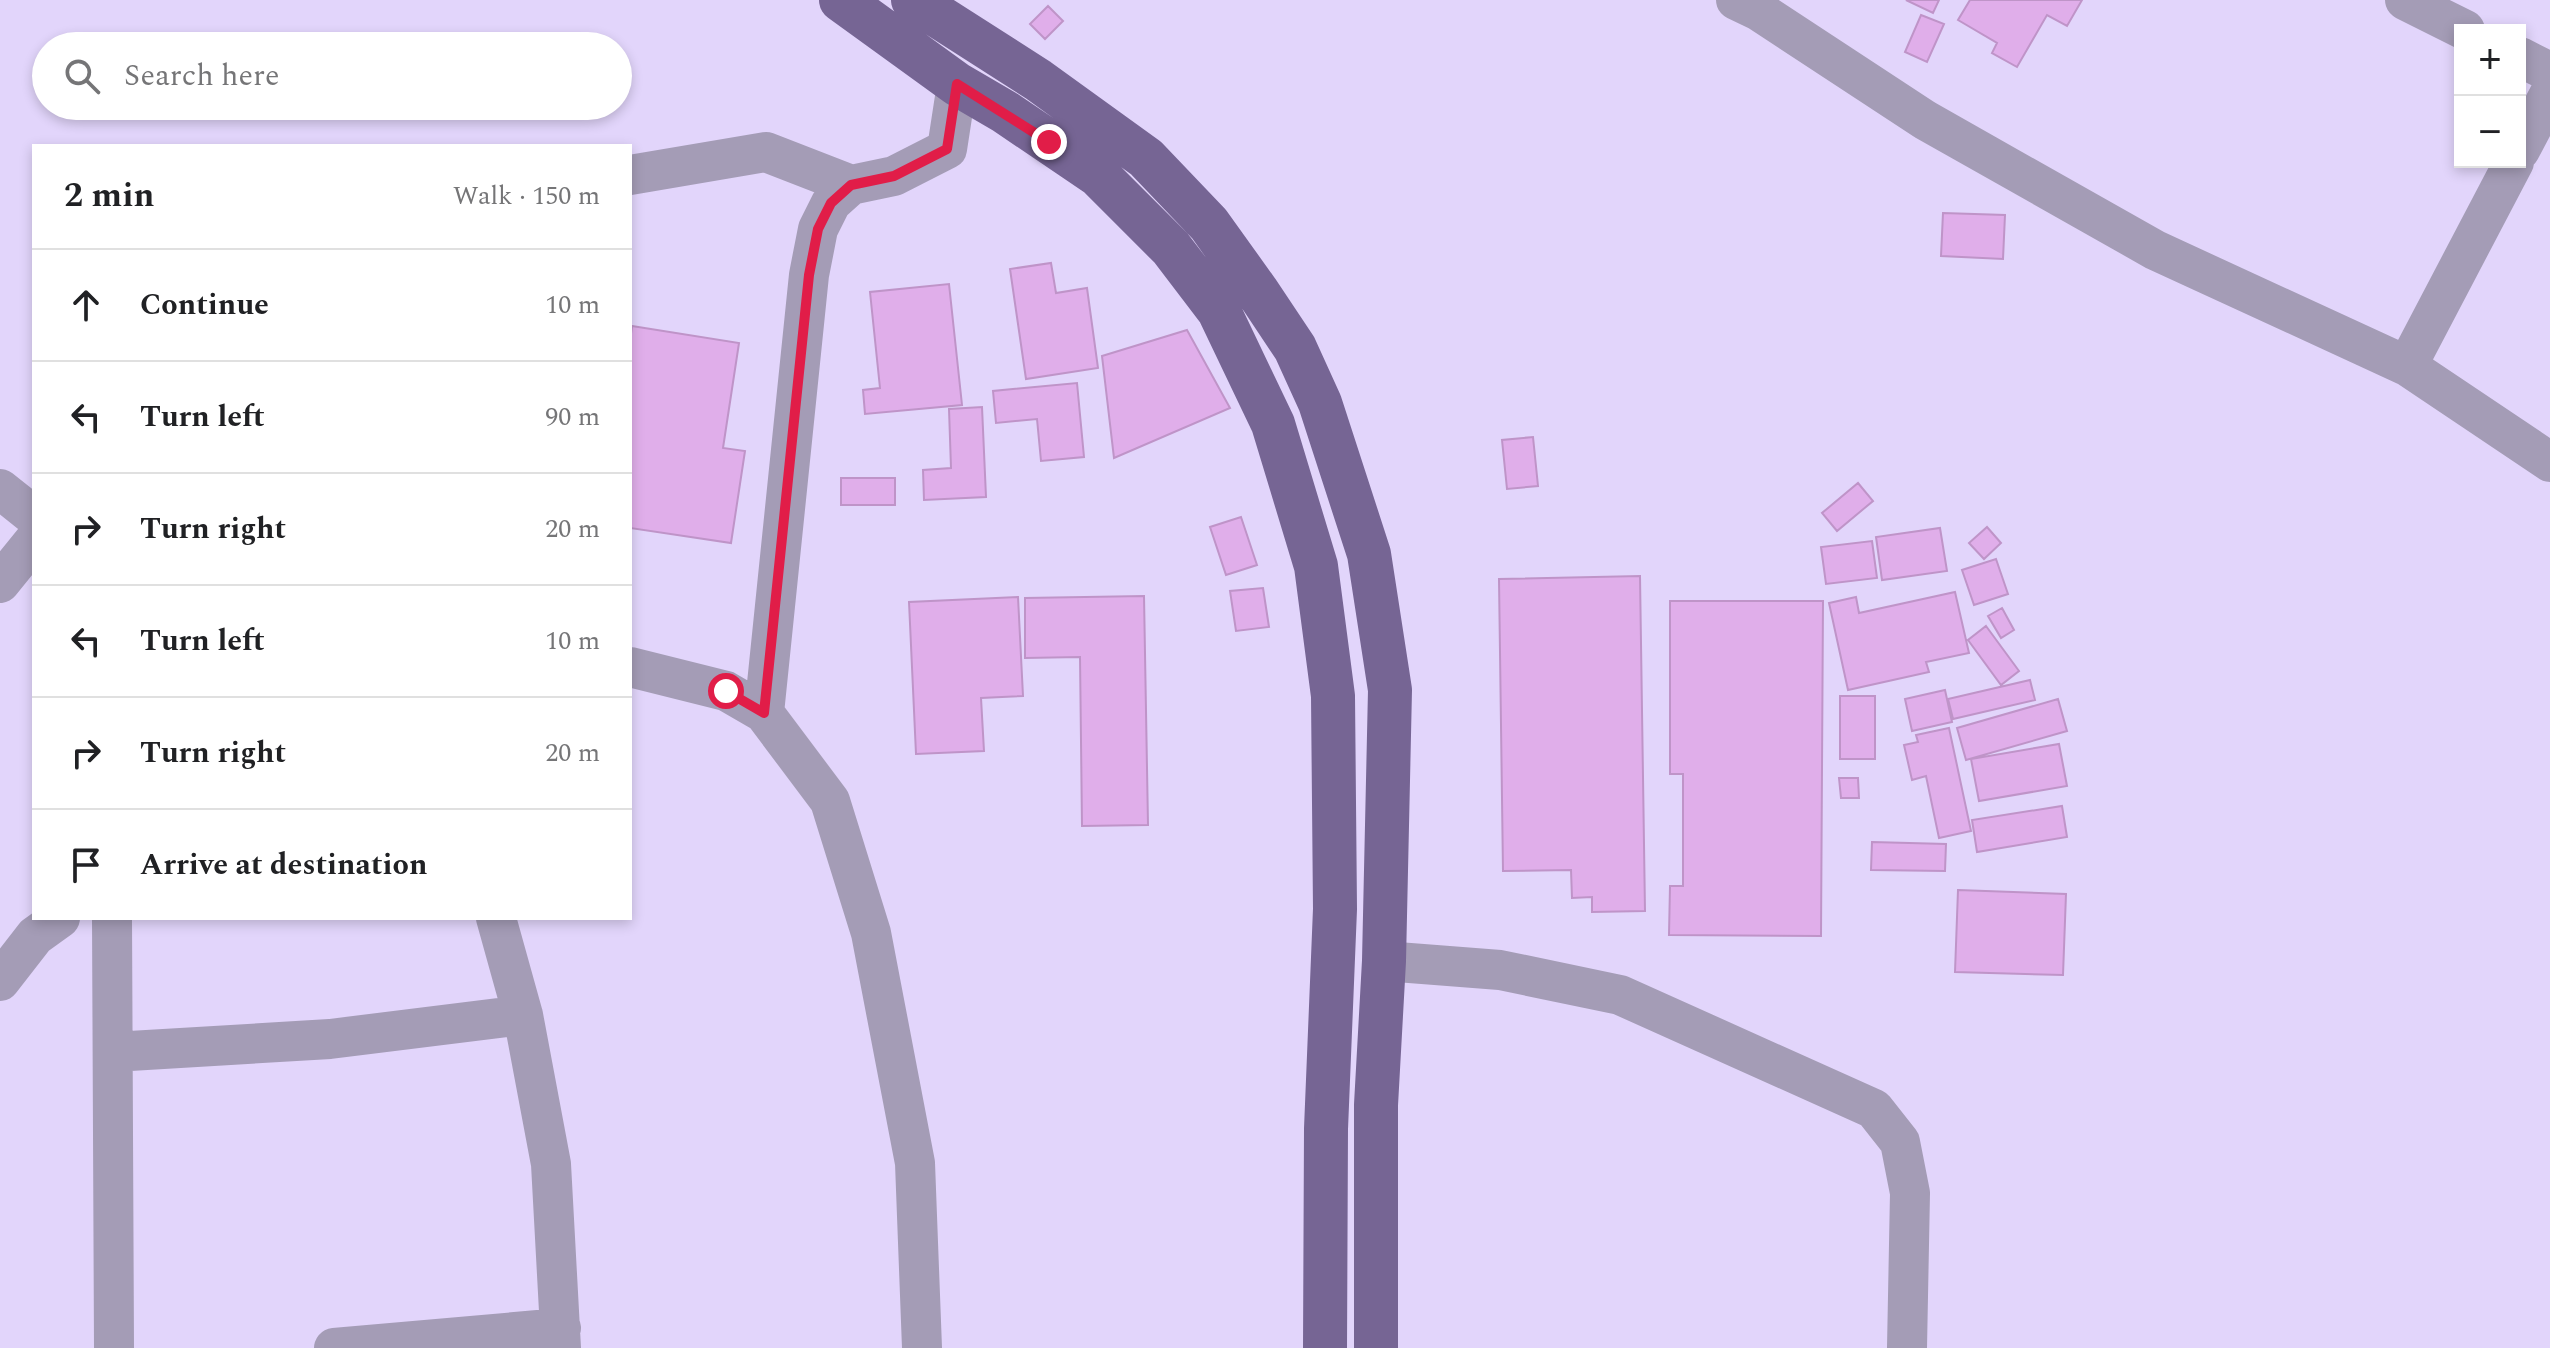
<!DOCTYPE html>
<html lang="en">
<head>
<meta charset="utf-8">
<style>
  :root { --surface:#fff; --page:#f6f6f6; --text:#202124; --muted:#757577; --line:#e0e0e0 }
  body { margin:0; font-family:Spectral,serif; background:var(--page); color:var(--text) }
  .controls { position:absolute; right:24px; top:24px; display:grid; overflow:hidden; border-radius:0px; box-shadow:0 4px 12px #0003 }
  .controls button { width:72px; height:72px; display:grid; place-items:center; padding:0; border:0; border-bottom:2px solid var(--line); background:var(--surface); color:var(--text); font:40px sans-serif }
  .stop { position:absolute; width:24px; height:24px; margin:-18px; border:6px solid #e11d48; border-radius:50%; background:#fff }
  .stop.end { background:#e11d48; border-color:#fff; box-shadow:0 2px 8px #0008 }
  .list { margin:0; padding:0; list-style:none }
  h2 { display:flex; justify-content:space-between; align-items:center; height:104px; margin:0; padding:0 32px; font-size:34px }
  h2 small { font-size:26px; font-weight:400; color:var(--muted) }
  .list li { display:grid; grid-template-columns:52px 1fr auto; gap:24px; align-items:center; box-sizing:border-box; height:112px; padding:0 32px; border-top:2px solid var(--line) }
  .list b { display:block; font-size:30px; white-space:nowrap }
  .list em { font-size:26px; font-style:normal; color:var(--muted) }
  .icon { flex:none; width:44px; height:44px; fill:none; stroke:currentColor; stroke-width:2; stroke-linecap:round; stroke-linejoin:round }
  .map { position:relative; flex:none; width:2550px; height:1348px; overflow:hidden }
  .search { position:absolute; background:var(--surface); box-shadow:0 4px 12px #0003; left:32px; top:32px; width:600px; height:88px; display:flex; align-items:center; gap:20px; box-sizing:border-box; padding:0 28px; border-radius:44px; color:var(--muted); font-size:30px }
  .panel { position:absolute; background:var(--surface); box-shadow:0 4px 12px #0003; left:32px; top:144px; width:600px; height:776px; border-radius:0px }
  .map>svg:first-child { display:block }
  .building { fill:#e0aeea; stroke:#bf94c8; stroke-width:2 }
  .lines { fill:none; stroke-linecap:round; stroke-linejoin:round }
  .minor { stroke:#a49cb6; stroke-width:40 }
  .major { stroke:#766594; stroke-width:44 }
  .route { stroke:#e11d48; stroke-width:10 }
</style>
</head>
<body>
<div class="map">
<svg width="2550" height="1348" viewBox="0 0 2550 1348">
  <rect width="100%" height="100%" fill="#e2d5fb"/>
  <path class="building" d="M 1906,0 L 1939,0 L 1933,13 Z
    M 1970,0 L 2082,0 L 2067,26 L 2047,15 L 2017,67 L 1992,53 L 1997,43 L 1958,20 Z
    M 1048,6 L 1063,21 L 1045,39 L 1030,24 Z
    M 1921,15 L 1944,24 L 1927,62 L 1905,52 Z
    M 1943,213 L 2005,215 L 2003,259 L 1941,256 Z
    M 1051,263 L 1056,293 L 1087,288 L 1098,368 L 1026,379 L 1010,269 Z
    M 949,284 L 962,405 L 865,414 L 863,390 L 880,388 L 870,292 Z
    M 632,326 L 739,343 L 723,448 L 745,451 L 731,543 L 630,528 L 630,341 Z
    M 1187,330 L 1230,408 L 1114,458 L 1102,356 Z
    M 1077,383 L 1084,457 L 1041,461 L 1037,419 L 996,423 L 993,391 Z
    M 982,407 L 986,497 L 924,500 L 923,470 L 951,468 L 949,409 Z
    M 1533,437 L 1538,486 L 1507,489 L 1502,440 Z
    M 841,478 L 895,478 L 895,505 L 841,505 Z
    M 1858,483 L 1873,501 L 1837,531 L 1822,513 Z
    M 1241,517 L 1257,565 L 1226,575 L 1210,527 Z
    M 1987,527 L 2001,543 L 1984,559 L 1969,543 Z
    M 1940,528 L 1947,571 L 1882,580 L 1876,537 Z
    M 1872,541 L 1877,578 L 1826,584 L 1821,547 Z
    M 1996,559 L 2008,594 L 1974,605 L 1962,570 Z
    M 1640,576 L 1645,911 L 1592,912 L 1592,897 L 1572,898 L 1571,870 L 1503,871 L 1499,579 Z
    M 1263,588 L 1269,627 L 1236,631 L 1230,591 Z
    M 1955,592 L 1969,653 L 1926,662 L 1929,672 L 1848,690 L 1829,603 L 1856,597 L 1859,613 Z
    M 1144,596 L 1148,825 L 1082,826 L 1080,657 L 1025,658 L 1025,598 Z
    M 1018,597 L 1023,696 L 981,698 L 984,751 L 916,754 L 909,602 Z
    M 1670,601 L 1823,601 L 1821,936 L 1669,935 L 1670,886 L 1683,886 L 1683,774 L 1670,774 Z
    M 2002,608 L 2014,630 L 2001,638 L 1988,616 Z
    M 1986,626 L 2019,671 L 2001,685 L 1968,640 Z
    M 2030,680 L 2035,700 L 1953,719 L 1948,699 Z
    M 1945,690 L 1952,722 L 1912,731 L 1905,699 Z
    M 1840,696 L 1875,696 L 1875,759 L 1840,759 Z
    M 2058,699 L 2067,731 L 1966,760 L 1957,728 Z
    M 1949,728 L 1971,831 L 1939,838 L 1926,776 L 1912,780 L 1904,745 L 1918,742 L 1916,735 Z
    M 2059,744 L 2067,786 L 1979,801 L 1971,759 Z
    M 1839,778 L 1858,778 L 1859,798 L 1841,798 Z
    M 2062,806 L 2067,837 L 1977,852 L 1972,820 Z
    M 1872,842 L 1946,844 L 1945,871 L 1871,870 Z
    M 1958,890 L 2066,894 L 2063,975 L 1955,972 Z"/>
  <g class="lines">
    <path class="minor" d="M 1736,0 L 1759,11 L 1925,120 L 2155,250 L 2407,366 L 2550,462
      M 2405,0 L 2465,30
      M 2520,57 L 2550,72
      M 2520,150 L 2550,93
      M 630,175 L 766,152 L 851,185
      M 2407,366 L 2514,162
      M 0,489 L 34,516
      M 0,583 L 34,541
      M 630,667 L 726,691 L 764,713 L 830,801 L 871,933 L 915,1163 L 922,1348
      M 764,713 L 809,275 L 818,229 L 831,203 L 851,185 L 894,176 L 947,149 L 957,84
      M 112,918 L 114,1348
      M 496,918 L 523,1015 L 551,1164 L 561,1348
      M 1384,961 L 1500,970 L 1620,995 L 1874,1109 L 1900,1142 L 1910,1193 L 1907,1348
      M 0,981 L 35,936 L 60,918
      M 113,1052 L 330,1039 L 523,1015
      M 334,1348 L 561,1328"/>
    <path class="major" d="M 841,0 L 957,84 L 1005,112 L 1098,175 L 1171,248 L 1219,311 L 1273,424 L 1316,566 L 1333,696 L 1335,909 L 1326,1129 L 1325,1348
      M 913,0 L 1038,80 L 1146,158 L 1209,224 L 1257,291 L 1295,348 L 1320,403 L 1369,554 L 1390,690 L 1384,961 L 1376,1105 L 1376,1348"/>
  </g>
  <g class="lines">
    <path class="route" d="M 726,691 L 764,713 L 809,275 L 818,229 L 831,203 L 851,185 L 894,176 L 947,149 L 957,84 L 1049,142"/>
  </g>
</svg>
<div class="controls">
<button>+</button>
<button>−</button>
</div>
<div class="stop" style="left:726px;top:691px"></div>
<div class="stop end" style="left:1049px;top:142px"></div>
<div class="search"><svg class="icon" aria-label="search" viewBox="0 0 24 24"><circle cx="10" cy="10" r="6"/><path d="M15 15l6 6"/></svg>Search here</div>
<section class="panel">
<h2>2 min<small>Walk · 150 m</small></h2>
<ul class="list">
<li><svg class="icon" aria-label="ahead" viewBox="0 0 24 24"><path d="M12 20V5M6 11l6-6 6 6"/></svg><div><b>Continue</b></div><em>10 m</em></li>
<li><svg class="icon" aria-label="left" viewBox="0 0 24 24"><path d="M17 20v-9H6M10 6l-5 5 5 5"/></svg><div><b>Turn left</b></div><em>90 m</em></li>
<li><svg class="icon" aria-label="right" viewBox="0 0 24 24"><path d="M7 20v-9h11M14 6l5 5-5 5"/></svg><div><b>Turn right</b></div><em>20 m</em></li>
<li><svg class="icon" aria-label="left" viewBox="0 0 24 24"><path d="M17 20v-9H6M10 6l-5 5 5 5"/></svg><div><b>Turn left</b></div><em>10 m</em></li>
<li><svg class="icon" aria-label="right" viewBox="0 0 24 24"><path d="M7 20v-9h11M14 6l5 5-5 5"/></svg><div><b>Turn right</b></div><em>20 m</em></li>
<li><svg class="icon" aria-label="arrive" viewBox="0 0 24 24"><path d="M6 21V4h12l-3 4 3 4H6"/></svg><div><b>Arrive at destination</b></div></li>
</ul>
</section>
</div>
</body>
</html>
